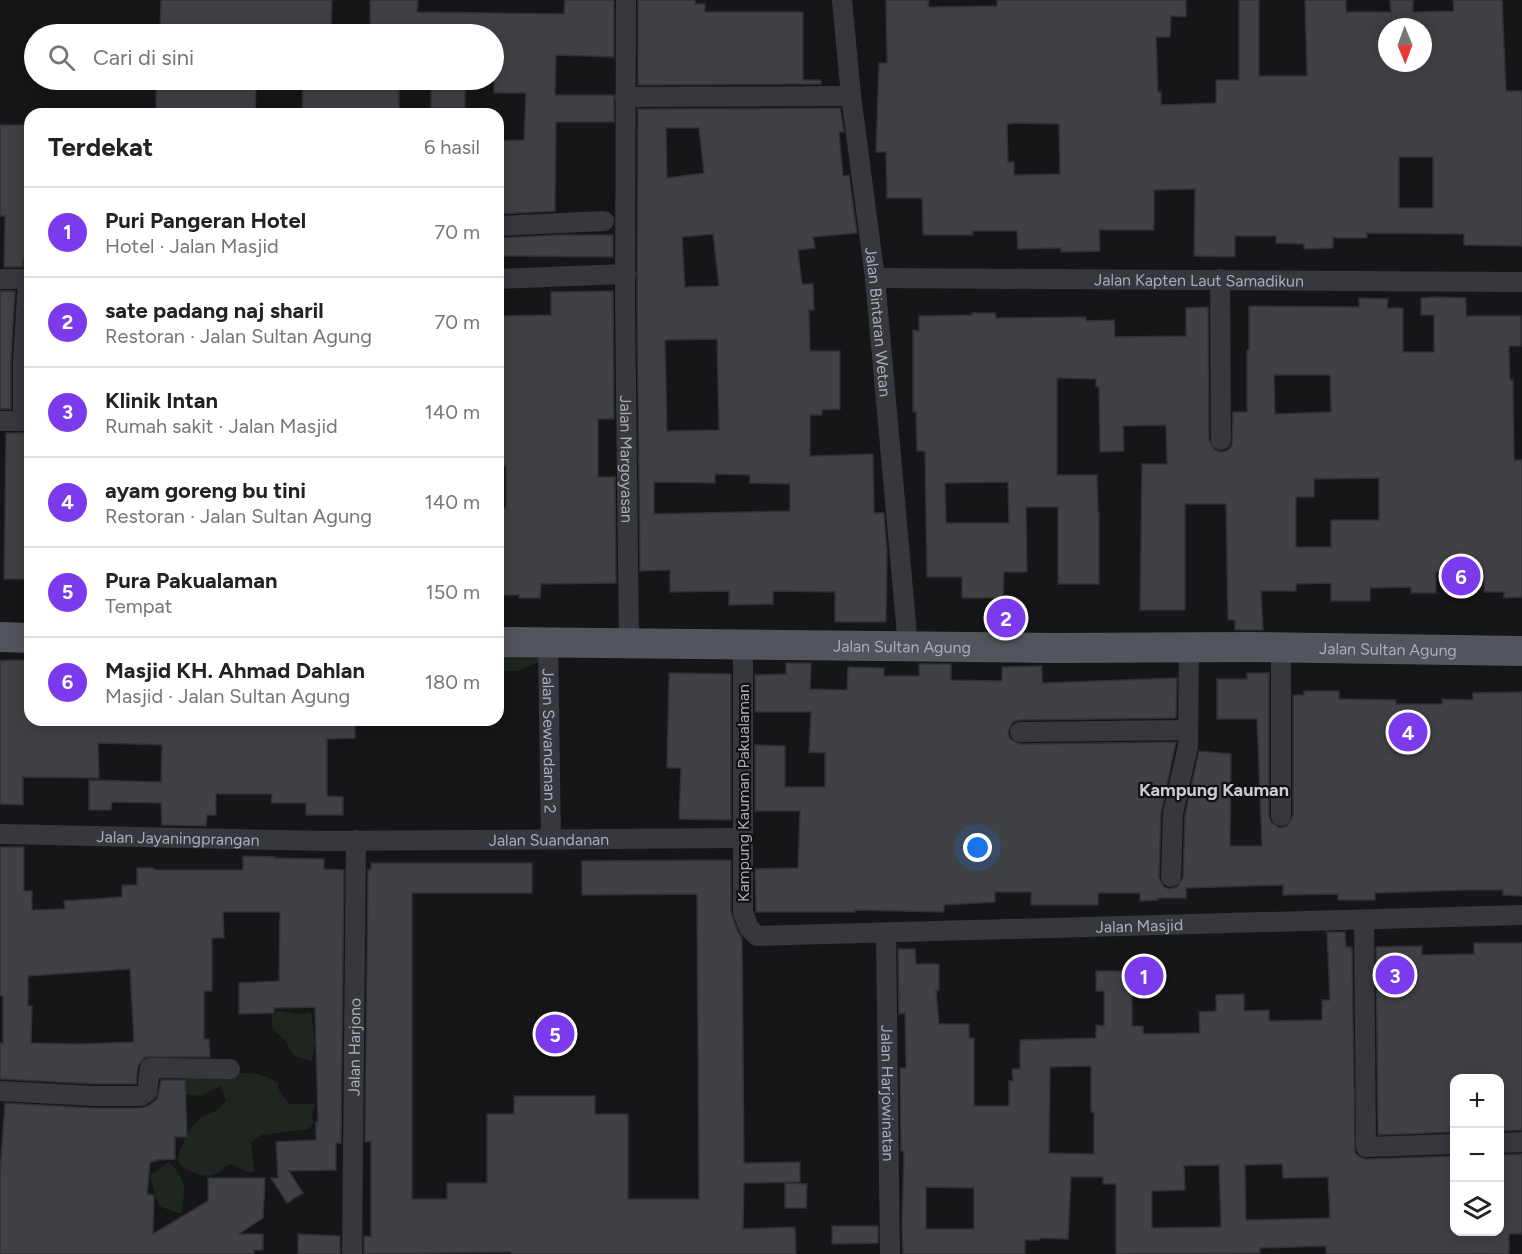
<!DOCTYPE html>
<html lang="id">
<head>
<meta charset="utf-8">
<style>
  :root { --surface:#fff; --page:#f2f2f2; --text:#222; --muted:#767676; --line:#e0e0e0; --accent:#7c3aed }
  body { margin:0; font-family:Figtree,sans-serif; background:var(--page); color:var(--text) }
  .controls { position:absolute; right:18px; bottom:18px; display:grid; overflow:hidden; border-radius:12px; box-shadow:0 3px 15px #0003 }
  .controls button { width:54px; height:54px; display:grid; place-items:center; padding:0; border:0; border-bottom:2px solid var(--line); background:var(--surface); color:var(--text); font:30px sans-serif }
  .compass { position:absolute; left:1378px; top:18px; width:54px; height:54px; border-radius:50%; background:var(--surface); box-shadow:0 3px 15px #0003; rotate:179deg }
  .you { position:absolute; left:978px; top:848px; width:21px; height:21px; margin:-15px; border:4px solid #fff; border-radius:50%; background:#1a73e8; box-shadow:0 0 0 9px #1a73e833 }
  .badge { display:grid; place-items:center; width:39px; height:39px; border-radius:50%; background:var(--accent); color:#fff; font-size:20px; font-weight:700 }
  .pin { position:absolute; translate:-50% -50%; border:3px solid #fff; box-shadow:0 2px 6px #0006 }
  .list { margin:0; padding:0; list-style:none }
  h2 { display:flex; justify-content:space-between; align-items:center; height:78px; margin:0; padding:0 24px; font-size:26px }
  h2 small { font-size:20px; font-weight:400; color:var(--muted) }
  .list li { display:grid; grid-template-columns:39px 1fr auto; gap:18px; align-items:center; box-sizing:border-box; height:90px; padding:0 24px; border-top:2px solid var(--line) }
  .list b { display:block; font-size:22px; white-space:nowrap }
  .list p { margin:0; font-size:20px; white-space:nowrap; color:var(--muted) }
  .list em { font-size:20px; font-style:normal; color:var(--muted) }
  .icon { flex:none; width:33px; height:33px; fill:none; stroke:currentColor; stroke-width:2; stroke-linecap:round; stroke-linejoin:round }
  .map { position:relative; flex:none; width:1522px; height:1254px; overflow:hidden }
  .search { position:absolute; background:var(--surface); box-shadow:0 3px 15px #0003; left:24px; top:24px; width:480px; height:66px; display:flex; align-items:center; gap:15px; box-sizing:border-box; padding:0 21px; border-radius:33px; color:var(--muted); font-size:22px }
  .panel { position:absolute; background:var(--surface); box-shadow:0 3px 15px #0003; left:24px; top:108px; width:480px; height:618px; border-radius:18px }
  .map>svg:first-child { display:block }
  .green { fill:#1e261f }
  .building { fill:#404145; stroke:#303034; stroke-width:1.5; fill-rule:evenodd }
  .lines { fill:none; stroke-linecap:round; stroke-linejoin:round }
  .street { stroke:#37383d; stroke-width:20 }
  .primary { stroke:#53555c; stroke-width:30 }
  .labels { text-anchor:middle; stroke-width:4.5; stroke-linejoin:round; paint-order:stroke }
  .street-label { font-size:16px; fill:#a8adb8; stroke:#111113 }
  .neighbourhood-label { font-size:18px; font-weight:bold; fill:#c9ccd4; stroke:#111113 }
</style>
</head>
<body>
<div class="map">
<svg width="1522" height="1254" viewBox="0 0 1522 1254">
  <rect width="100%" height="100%" fill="#161618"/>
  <path class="green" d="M 498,639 L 542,647 L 539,662 L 518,671 L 498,671 Z
    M 279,1011 L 296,1014 L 311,1013 L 315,1041 L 312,1061 L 296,1057 L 290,1051 L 287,1042 L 273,1030 L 271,1015 Z
    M 219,1072 L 259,1074 L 278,1082 L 279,1090 L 289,1104 L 315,1104 L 312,1115 L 314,1123 L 309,1129 L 261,1135 L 251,1142 L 254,1172 L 248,1172 L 230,1164 C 225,1167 218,1174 213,1175 C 200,1178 182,1170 177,1159 C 183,1144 187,1129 200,1119 C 213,1110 216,1115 226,1100 L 220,1086 L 201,1096 L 184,1094 L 178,1083 L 187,1077 Z
    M 169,1162 C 189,1184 184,1186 182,1214 L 161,1207 L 156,1198 L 150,1175 Z"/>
  <path class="building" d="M 161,0 L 332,0 L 331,33 L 160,34 Z
    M 370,0 L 418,0 L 417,12 L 564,14 L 565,0 L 614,0 L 614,57 L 556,55 L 555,95 L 614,95 L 614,122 L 556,122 L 555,211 L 498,214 L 498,141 L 524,140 L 526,93 L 494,93 L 494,34 L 370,34 Z
    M 638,0 L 695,0 L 695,4 L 705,4 L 705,12 L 803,12 L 803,80 L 821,80 L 821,84 L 638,85 Z
    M 886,0 L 929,0 L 928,7 L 997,6 L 997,0 L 1186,0 L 1186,17 L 1171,16 L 1170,37 L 1156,37 L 1158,92 L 1161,92 L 1161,105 L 1216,103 L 1216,80 L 1239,80 L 1239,0 L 1259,0 L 1259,76 L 1307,76 L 1305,0 L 1346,0 L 1346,12 L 1391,12 L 1390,0 L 1413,0 L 1413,12 L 1454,11 L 1453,0 L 1502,0 L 1506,91 L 1522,91 L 1522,246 L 1464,245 L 1464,234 L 1367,233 L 1367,238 L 1333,238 L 1333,248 L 1304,249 L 1304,244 L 1276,243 L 1276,236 L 1235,236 L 1235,257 L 1194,256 L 1195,189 L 1154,190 L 1154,230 L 1099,230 L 1100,251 L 1061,252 L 1061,248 L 1018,249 L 1017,231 L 973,231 L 973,235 L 923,235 L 922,198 L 887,198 L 886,152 L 876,152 L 879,63 L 887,63 ZM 1387,27 L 1423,27 L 1423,63 L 1387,63 ZM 1019,123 L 1059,124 L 1060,174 L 1014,175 L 1014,162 L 1008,162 L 1007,124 ZM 1399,157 L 1433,157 L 1433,208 L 1399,208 Z
    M 303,80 L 399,80 L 399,114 L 302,114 Z
    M 431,80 L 465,80 L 465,108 L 431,108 Z
    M 156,86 L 256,87 L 255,114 L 156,114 Z
    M 840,108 L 844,132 L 839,132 L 843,176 L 849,175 L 857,233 L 813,237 L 815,248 L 798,250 L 802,284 L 813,284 L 814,310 L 809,310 L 810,351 L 840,351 L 840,409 L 822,410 L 822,415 L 810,415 L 810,456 L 873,454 L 874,513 L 884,513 L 887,551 L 886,622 L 835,622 L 835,592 L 773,591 L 773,604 L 729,605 L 729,591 L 670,592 L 670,570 L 640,571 L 637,303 L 638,109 ZM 666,128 L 699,128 L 704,173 L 667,178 ZM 713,234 L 719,286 L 685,287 L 682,237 ZM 717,339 L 719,430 L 667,431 L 665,340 ZM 715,474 L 750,475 L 750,483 L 790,484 L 790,511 L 654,514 L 654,482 L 715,483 Z
    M 0,125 L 30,125 L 30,261 L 23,260 L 23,267 L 4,267 L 5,216 L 0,216 Z
    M 555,235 L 613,235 L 613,257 L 498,256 L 498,238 Z
    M 0,291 L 15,291 L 11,361 L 11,409 L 0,409 Z
    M 613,291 L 614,419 L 598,419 L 598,477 L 615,477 L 616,583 L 541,584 L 540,598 L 519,598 L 519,595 L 498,595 L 498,507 L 506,508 L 506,466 L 498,466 L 498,316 L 551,315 L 551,292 Z
    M 1434,297 L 1466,298 L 1466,316 L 1521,316 L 1521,346 L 1509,346 L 1510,380 L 1513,380 L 1514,460 L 1522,460 L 1522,597 L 1504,598 L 1504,592 L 1484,592 L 1484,571 L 1436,572 L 1436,593 L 1411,593 L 1411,587 L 1370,588 L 1370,601 L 1331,601 L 1331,583 L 1296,584 L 1296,591 L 1261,591 L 1263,630 L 1235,630 L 1235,620 L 1228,620 L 1226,504 L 1185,504 L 1185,610 L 1140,610 L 1142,464 L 1167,464 L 1166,425 L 1123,426 L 1124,451 L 1100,452 L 1099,387 L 1096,387 L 1096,379 L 1057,378 L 1057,475 L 1097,475 L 1098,512 L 1099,512 L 1099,584 L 1058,584 L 1058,507 L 1026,507 L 1027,572 L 1004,572 L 1003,598 L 962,598 L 962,577 L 927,577 L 925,451 L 917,451 L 916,412 L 913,412 L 913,330 L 919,331 L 919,316 L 972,315 L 972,313 L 995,313 L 996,318 L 1086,317 L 1086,321 L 1114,320 L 1115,337 L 1186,336 L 1186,308 L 1208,307 L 1209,440 L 1215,450 L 1222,452 L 1228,450 L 1232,445 L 1233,412 L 1247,412 L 1247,350 L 1249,350 L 1249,306 L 1359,307 L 1359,298 L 1388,299 L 1387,308 L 1403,308 L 1403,352 L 1434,352 L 1434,315 L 1421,315 L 1421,298 ZM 1274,375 L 1330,375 L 1331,412 L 1275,414 ZM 1379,478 L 1379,520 L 1331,520 L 1331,547 L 1296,547 L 1296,497 L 1314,497 L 1314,479 ZM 1008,482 L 1009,523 L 946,523 L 945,483 Z
    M 30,430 L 30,579 L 4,579 L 6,433 L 23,433 Z
    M 11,660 L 30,660 L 30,720 L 355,720 L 355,738 L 327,739 L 327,796 L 343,797 L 343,815 L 306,815 L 306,803 L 271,803 L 272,794 L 216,794 L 216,815 L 207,815 L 206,826 L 162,825 L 161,803 L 112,802 L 111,810 L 89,810 L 89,780 L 161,782 L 162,745 L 134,744 L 98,743 L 99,778 L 23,777 L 23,805 L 0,804 L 0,661 Z
    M 786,663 L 811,663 L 810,689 L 847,690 L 848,667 L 884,668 L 884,676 L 919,676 L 919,664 L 951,664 L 951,680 L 1002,681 L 1002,667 L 1042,666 L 1042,683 L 1177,678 L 1176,718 L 1020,720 L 1013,722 L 1008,732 L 1010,739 L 1020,744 L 1176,742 L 1161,813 L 1159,877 L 1164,887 L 1170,889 L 1177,887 L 1183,878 L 1185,815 L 1199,751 L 1231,754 L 1230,846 L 1262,846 L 1257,719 L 1217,719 L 1217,679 L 1247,679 L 1247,673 L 1269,673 L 1269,816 L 1271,822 L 1280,828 L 1287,826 L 1293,816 L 1293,695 L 1304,695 L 1304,691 L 1339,691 L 1339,699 L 1396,700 L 1396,704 L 1442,704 L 1442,699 L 1473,700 L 1473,693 L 1522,692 L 1522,896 L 1503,895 L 1503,890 L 1466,890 L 1375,893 L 1375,900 L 1338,900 L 1338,894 L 1283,895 L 1283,885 L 1186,888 L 1186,898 L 1158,898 L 1158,900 L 1140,901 L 1140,893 L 1098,893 L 1098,905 L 1031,905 L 1031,892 L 995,892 L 995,902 L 944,905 L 944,912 L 855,910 L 855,912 L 756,912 L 755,869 L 798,868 L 800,811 L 755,811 L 755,745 L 785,746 L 785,787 L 825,787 L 825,753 L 809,752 L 811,712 L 755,712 L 755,675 L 786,674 Z
    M 669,673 L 731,674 L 731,820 L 679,819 L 681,768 L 667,768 Z
    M 0,847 L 24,847 L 24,891 L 32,891 L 32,910 L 65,909 L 64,901 L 122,897 L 122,885 L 137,885 L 137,868 L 154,868 L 154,870 L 243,870 L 243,856 L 275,857 L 275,858 L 324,859 L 324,869 L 344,870 L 341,1143 L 336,1143 L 336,1170 L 289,1171 L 303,1193 L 287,1203 L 271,1178 L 278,1178 L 276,1142 L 316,1140 L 316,1122 L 318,1122 L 315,1007 L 274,1008 L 274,1013 L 239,1014 L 239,983 L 279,981 L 280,912 L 223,912 L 224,938 L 212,938 L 212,991 L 204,991 L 204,1039 L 209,1039 L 210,1057 L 145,1057 L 138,1066 L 136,1084 L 94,1084 L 0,1079 L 0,1043 L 3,1043 L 3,996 L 0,996 ZM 130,969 L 134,1042 L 79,1044 L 31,1043 L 32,1006 L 28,1006 L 28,976 Z
    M 731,860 L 731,912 L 738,932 L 742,938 L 744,1163 L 800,1162 L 800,1182 L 744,1183 L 743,1229 L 795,1227 L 796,1254 L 511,1254 L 511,1252 L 364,1254 L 364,1236 L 371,1237 L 371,1142 L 365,1142 L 368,870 L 371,870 L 371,863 L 532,863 L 532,893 L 412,893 L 412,1199 L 447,1199 L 447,1183 L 487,1183 L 487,1114 L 514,1114 L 514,1096 L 595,1096 L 595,1114 L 628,1114 L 628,1199 L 699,1199 L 697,894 L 582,895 L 582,861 Z
    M 1327,932 L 1345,932 L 1346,947 L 1352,947 L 1355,1153 L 1360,1157 L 1366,1159 L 1455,1156 L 1455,1232 L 1468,1233 L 1500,1232 L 1500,1155 L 1522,1154 L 1522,1234 L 1509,1234 L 1509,1254 L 1326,1254 L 1326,1246 L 1260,1248 L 1260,1253 L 1116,1254 L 1116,1184 L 1103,1184 L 1103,1177 L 1071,1177 L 1068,1239 L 1040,1238 L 1040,1240 L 1025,1240 L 1025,1254 L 903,1254 L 902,1225 L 904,1151 L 901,1151 L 900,1068 L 906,1068 L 905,1013 L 899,1014 L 898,949 L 915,949 L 916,964 L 939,964 L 939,990 L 936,990 L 939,1024 L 969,1024 L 969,1038 L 974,1038 L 974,1106 L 1009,1106 L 1009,1081 L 1013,1081 L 1012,1069 L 1020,1069 L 1020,1040 L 1096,1038 L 1096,1025 L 1104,1026 L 1104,991 L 1096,991 L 1096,971 L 1132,971 L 1132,1026 L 1143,1026 L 1143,1034 L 1200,1033 L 1199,1012 L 1216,1011 L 1216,995 L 1244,994 L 1244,1011 L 1269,1010 L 1269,1021 L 1322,1020 L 1322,1000 L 1330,1000 ZM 1091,1066 L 1091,1112 L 1094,1112 L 1094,1154 L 1049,1153 L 1050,1067 ZM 1282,1164 L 1283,1178 L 1328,1177 L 1330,1218 L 1246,1220 L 1245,1165 ZM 1219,1165 L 1221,1227 L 1152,1228 L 1152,1191 L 1185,1190 L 1184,1166 ZM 926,1187 L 974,1188 L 974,1229 L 926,1229 Z
    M 1474,943 L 1522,943 L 1522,1130 L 1500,1131 L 1500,1078 L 1455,1078 L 1455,1132 L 1378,1135 L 1376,947 L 1422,946 L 1422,955 L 1474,954 Z
    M 161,1080 L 185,1080 L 187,1137 L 175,1137 L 175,1159 L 156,1160 L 156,1161 L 150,1162 L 147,1194 L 154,1195 L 153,1234 L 208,1201 L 208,1178 L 265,1178 L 263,1218 L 239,1234 L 263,1234 L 263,1250 L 254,1250 L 254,1254 L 0,1254 L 0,1173 L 5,1103 L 93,1108 L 141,1108 L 148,1106 L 157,1099 Z
    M 785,1183 L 807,1184 L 806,1208 L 785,1208 Z
    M 832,1226 L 878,1226 L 878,1243 L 832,1244 Z
    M 298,1234 L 340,1236 L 340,1254 L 298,1254 Z"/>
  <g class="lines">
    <g class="street">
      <path id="s1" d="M 626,0 L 625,303 L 629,643"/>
      <path id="s2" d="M 842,0 L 851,96 L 875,278 L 908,646"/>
      <path d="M 625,97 L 851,96"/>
      <path d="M 498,226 L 604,221"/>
      <path id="s3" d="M 875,278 L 1522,282"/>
      <path d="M 0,279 L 30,279"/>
      <path d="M 498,279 L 626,274"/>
      <path d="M 1220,279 L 1221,440"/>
      <path d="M 0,421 L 23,421 L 23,361 L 28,279"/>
      <path id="s4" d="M 548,642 L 551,839"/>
      <path id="s5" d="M 743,645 L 743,912 L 749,928 L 757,936 L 1522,915"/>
      <path d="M 1281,647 L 1281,816"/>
      <path d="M 1020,732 L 1188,730"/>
      <path id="s6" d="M 0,834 L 325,841 L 743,838"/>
      <path d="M 1171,877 L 1173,813 L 1188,746 L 1189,647"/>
      <path d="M 1364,920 L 1366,1147 L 1454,1144"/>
      <path id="s7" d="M 886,933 L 890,1254"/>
      <path d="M 0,1091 L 94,1096 L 141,1096 L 147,1092 L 150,1068 L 230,1069"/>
      <path d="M 1500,1143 L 1522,1142"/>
      <path id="s8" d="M 352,1254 L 356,840"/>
    </g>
    <g class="primary">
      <path d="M 0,637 L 30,638"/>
      <path id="s9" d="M 498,642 L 1054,648 L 1250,647 L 1522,651"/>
    </g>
  </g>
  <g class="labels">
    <g class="street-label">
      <text dy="6" stroke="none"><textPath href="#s3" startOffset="324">Jalan Kapten Laut Samadikun</textPath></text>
      <text dy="6" stroke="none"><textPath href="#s2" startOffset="324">Jalan Bintaran Wetan</textPath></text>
      <text dy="6" stroke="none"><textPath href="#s1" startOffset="459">Jalan Margoyasan</textPath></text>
      <text dy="6" stroke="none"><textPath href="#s9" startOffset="404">Jalan Sultan Agung</textPath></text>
      <text dy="6" stroke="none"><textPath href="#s9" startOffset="890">Jalan Sultan Agung</textPath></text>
      <text dy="6" stroke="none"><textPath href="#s4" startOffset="99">Jalan Sewandanan 2</textPath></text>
      <text transform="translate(743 793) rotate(-90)" y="6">Kampung Kauman Pakualaman</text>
      <text dy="6" stroke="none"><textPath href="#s6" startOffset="178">Jalan Jayaningprangan</textPath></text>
      <text dy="6" stroke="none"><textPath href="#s6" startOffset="549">Jalan Suandanan</textPath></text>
      <text dy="6" stroke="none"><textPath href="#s5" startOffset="678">Jalan Masjid</textPath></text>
      <text dy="6" stroke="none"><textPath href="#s8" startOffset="207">Jalan Harjono</textPath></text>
      <text dy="6" stroke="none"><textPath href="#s7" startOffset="160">Jalan Harjowinatan</textPath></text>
    </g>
    <g class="neighbourhood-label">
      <text x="1214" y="796">Kampung Kauman</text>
    </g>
  </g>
</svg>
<div class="controls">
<button>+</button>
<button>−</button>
<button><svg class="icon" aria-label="layers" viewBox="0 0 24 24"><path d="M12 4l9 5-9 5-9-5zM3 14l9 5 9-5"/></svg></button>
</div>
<svg class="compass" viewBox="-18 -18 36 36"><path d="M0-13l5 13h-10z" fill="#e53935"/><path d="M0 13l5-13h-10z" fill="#767676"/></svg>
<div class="you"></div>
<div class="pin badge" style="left:1144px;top:976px">1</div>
<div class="pin badge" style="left:1006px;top:618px">2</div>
<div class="pin badge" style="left:1395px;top:975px">3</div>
<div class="pin badge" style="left:1408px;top:732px">4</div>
<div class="pin badge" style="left:555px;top:1034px">5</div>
<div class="pin badge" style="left:1461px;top:576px">6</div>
<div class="search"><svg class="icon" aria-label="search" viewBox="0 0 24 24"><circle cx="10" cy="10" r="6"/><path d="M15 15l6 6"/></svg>Cari di sini</div>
<section class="panel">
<h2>Terdekat<small>6 hasil</small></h2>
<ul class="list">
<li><span class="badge">1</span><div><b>Puri Pangeran Hotel</b><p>Hotel · Jalan Masjid</p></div><em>70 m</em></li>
<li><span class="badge">2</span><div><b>sate padang naj sharil</b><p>Restoran · Jalan Sultan Agung</p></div><em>70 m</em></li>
<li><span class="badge">3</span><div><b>Klinik Intan</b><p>Rumah sakit · Jalan Masjid</p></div><em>140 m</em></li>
<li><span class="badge">4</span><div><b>ayam goreng bu tini</b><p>Restoran · Jalan Sultan Agung</p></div><em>140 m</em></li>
<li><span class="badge">5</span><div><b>Pura Pakualaman</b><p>Tempat</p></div><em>150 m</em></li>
<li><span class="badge">6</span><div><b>Masjid KH. Ahmad Dahlan</b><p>Masjid · Jalan Sultan Agung</p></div><em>180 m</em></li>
</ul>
</section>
</div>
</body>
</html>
